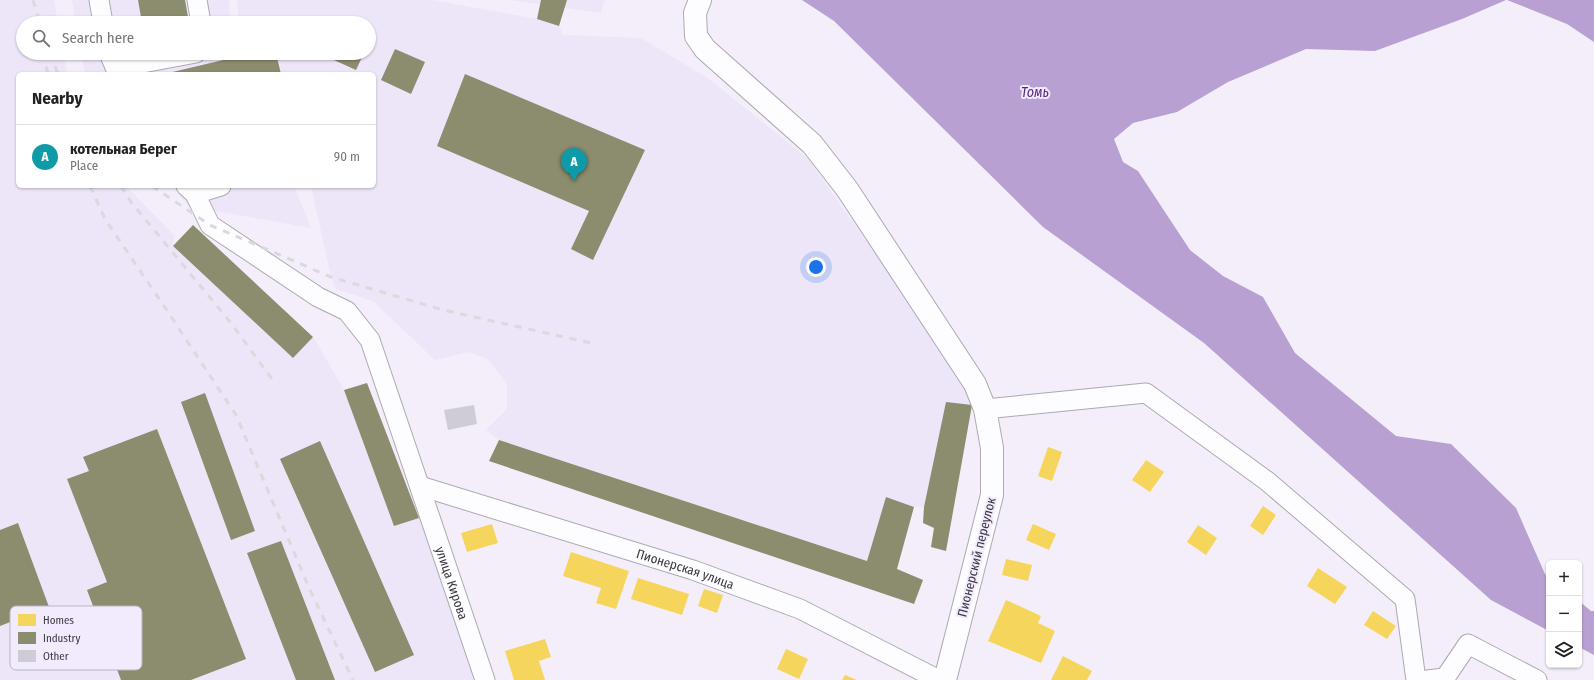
<!DOCTYPE html>
<html lang="en">
<head>
<meta charset="utf-8">
<style>
  :root { --surface:#fff; --page:#f2f2f2; --text:#222; --muted:#767676; --line:#e0e0e0; --accent:#7c3aed }
  body { margin:0; font-family:"Fira Sans Condensed",sans-serif; background:var(--page); color:var(--text) }
  .controls { position:absolute; right:12px; bottom:12px; display:grid; overflow:hidden; border-radius:6px; box-shadow:0 1px 3px #0004 }
  .controls button { width:36px; height:36px; display:grid; place-items:center; padding:0; border:0; border-bottom:1px solid var(--line); background:var(--surface); color:var(--text); font:20px sans-serif }
  .you { position:absolute; left:816px; top:267px; width:14px; height:14px; margin:-10px; border:3px solid #fff; border-radius:50%; background:#1a73e8; box-shadow:0 0 0 6px #1a73e833 }
  .badge { display:grid; place-items:center; width:26px; height:26px; border-radius:50%; background:var(--accent); color:#fff; font-size:13px; font-weight:700 }
  .pin { position:absolute; translate:-50% -33px; filter:drop-shadow(0 1px 2px #0008) }
  .pin::after { content:''; position:absolute; top:21px; width:14px; height:12px; background:inherit; clip-path:polygon(0 0,100% 0,50% 100%) }
  .list { margin:0; padding:0; list-style:none }
  h2 { display:flex; justify-content:space-between; align-items:center; height:52px; margin:0; padding:0 16px; font-size:17px }
  h2 small { font-size:13px; font-weight:400; color:var(--muted) }
  .list li { display:grid; grid-template-columns:26px 1fr auto; gap:12px; align-items:center; box-sizing:border-box; height:64px; padding:0 16px; border-top:1px solid var(--line) }
  .list b { display:block; font-size:15px; white-space:nowrap }
  .list p { margin:0; font-size:13px; white-space:nowrap; color:var(--muted) }
  .list em { font-size:13px; font-style:normal; color:var(--muted) }
  .icon { flex:none; width:22px; height:22px; fill:none; stroke:currentColor; stroke-width:2; stroke-linecap:round; stroke-linejoin:round }
  .map { position:relative; flex:none; width:1594px; height:680px; overflow:hidden }
  .search { position:absolute; background:var(--surface); box-shadow:0 1px 3px #0004; left:16px; top:16px; width:360px; height:44px; display:flex; align-items:center; gap:10px; box-sizing:border-box; padding:0 14px; border-radius:22px; color:var(--muted); font-size:15px }
  .panel { position:absolute; background:var(--surface); box-shadow:0 1px 3px #0004; left:16px; top:72px; width:360px; height:116px; border-radius:6px }
  .map>svg:first-child { display:block }
  .built { fill:#ede5f8 }
  .water { fill:#b8a0d3 }
  .homes { fill:#f6d55c }
  .industry { fill:#8c8c6e }
  .building { fill:#d0ccd5 }
  .lines { fill:none; stroke-linecap:round; stroke-linejoin:round }
  .minor-casing { stroke:#ada9b1; stroke-width:21 }
  .major-casing { stroke:#ada9b1; stroke-width:24 }
  .minor { stroke:#fdfcfe; stroke-width:19 }
  .major { stroke:#fdfcfe; stroke-width:22 }
  .rail { stroke:#dad9dc; stroke-width:3; stroke-dasharray:7 7; stroke-linecap:butt }
  .labels { text-anchor:middle; stroke-width:4; stroke-linejoin:round; paint-order:stroke }
  .street-label { font-size:13px; fill:#3c3840; stroke:#f2eafd }
  .water-label { font-size:14px; font-style:italic; fill:#552b7d; stroke:#f2eafd }
  .key { fill:#f2eafd; stroke:#bbb5c4; stroke-width:1 }
  .key-label { font-size:11px; fill:#3c3840 }
</style>
</head>
<body>
<div class="map">
<svg width="1594" height="680" viewBox="0 0 1594 680">
  <rect width="100%" height="100%" fill="#f3eef9"/>
  <path class="built" d="M 0,0 L 54,0 L 58,23 L 23,23 L 23,53 L 64,53 L 67,74 L 18,74 L 18,186 L 126,186 L 174,235 L 173,246 L 313,337 L 344,390 L 394,526 L 419,518 L 475,680 L 0,680 Z
    M 72,0 L 229,0 L 230,23 L 76,23 Z
    M 237,0 L 432,0 L 537,19 L 559,26 L 563,35 L 641,38 L 709,79 L 808,159 L 945,352 L 972,405 L 946,403 L 924,507 L 914,507 L 886,497 L 867,561 L 499,440 L 486,430 L 507,409 L 507,384 L 488,359 L 468,352 L 435,360 L 373,301 L 336,289 L 331,277 L 311,186 L 374,186 L 374,74 L 282,74 L 276,53 L 369,53 L 369,23 L 239,23 Z
    M 510,0 L 604,0 L 601,13 Z
    M 81,53 L 239,53 L 247,74 L 85,74 Z
    M 172,186 L 294,186 L 311,228 L 188,206 Z"/>
  <path class="water" d="M 802,0 L 1506,0 L 1462,19 L 1375,51 L 1306,49 L 1228,82 L 1177,112 L 1133,123 L 1114,139 L 1123,162 L 1138,171 L 1190,250 L 1223,276 L 1263,297 L 1295,353 L 1396,436 L 1451,444 L 1516,508 L 1545,574 L 1549,577 L 1549,631 L 1491,600 L 1204,343 L 1043,227 L 834,21 Z
    M 1507,0 L 1594,0 L 1594,42 L 1567,24 Z
    M 1579,601 L 1591,611 L 1594,611 L 1594,655 L 1579,647 Z"/>
  <path class="homes" d="M 1048,447 L 1062,452 L 1052,481 L 1038,476 Z
    M 1146,460 L 1164,472 L 1150,492 L 1132,480 Z
    M 1263,506 L 1276,515 L 1263,535 L 1250,526 Z
    M 492,524 L 498,543 L 467,552 L 461,533 Z
    M 1033,524 L 1056,534 L 1049,550 L 1026,540 Z
    M 1198,525 L 1217,538 L 1206,555 L 1187,542 Z
    M 571,552 L 629,571 L 616,609 L 596,603 L 601,588 L 563,576 Z
    M 1006,559 L 1032,565 L 1028,581 L 1002,575 Z
    M 1318,568 L 1347,587 L 1335,604 L 1307,586 Z
    M 638,578 L 689,594 L 682,615 L 631,599 Z
    M 704,589 L 723,595 L 717,613 L 698,606 Z
    M 1006,600 L 1041,616 L 1038,623 L 1055,631 L 1041,663 L 988,641 Z
    M 1373,611 L 1396,626 L 1387,639 L 1364,625 Z
    M 545,639 L 551,657 L 539,661 L 545,680 L 514,680 L 505,651 Z
    M 786,649 L 808,659 L 799,679 L 777,669 Z
    M 1063,656 L 1092,671 L 1087,680 L 1051,680 Z
    M 845,675 L 857,680 L 842,680 Z"/>
  <path class="industry" d="M 138,0 L 185,0 L 189,23 L 142,23 Z
    M 541,0 L 567,0 L 559,26 L 537,19 Z
    M 395,49 L 425,62 L 411,94 L 381,80 Z
    M 253,53 L 276,53 L 281,74 L 164,74 Z
    M 326,53 L 364,53 L 356,70 L 325,56 Z
    M 465,74 L 645,150 L 593,260 L 571,249 L 589,211 L 437,146 Z
    M 193,225 L 313,337 L 293,358 L 173,246 Z
    M 367,383 L 419,518 L 394,526 L 344,390 Z
    M 205,393 L 255,531 L 231,540 L 181,402 Z
    M 946,402 L 972,405 L 946,551 L 931,547 L 934,528 L 923,523 L 924,507 Z
    M 157,429 L 246,659 L 191,680 L 121,680 L 87,590 L 107,582 L 67,479 L 89,471 L 83,457 Z
    M 499,440 L 867,561 L 886,497 L 914,507 L 897,569 L 923,580 L 914,604 L 489,461 Z
    M 320,441 L 414,655 L 375,672 L 280,459 Z
    M 18,523 L 49,607 L 0,626 L 0,530 Z
    M 281,541 L 335,680 L 296,680 L 247,553 Z"/>
  <path class="building" d="M 474,405 L 477,424 L 448,430 L 444,410 Z"/>
  <g class="lines">
    <g class="minor-casing">
      <g id="minor">
        <path d="M 99,0 L 103,23"/>
        <path d="M 197,0 L 201,23"/>
        <path d="M 109,53 L 118,74"/>
        <path d="M 116,68 L 196,53"/>
        <path id="s1" d="M 186,186 L 195,194 L 210,225 L 318,297 L 347,311 L 370,340 L 485,680"/>
        <path d="M 195,194 L 221,186"/>
        <path d="M 985,409 L 1146,393 L 1267,481 L 1405,599 L 1416,680"/>
        <path id="s2" d="M 420,486 L 693,570 L 800,609 L 939,680"/>
        <path d="M 1427,680 L 1445,678 L 1468,644 L 1537,680"/>
      </g>
    </g>
    <g class="major-casing">
      <path id="major" d="M 700,0 L 695,13 L 696,36 L 705,49 L 812,144 L 847,189 L 975,384 L 985,409 L 992,448 L 992,495 L 945,680"/>
    </g>
    <use href="#minor" class="minor"/>
    <use href="#major" class="major"/>
    <path class="rail" d="M 33,0 L 40,23
      M 43,53 L 48,74
      M 50,53 L 58,74
      M 90,186 L 105,219 L 168,312 L 236,415 L 309,588 L 353,680
      M 121,186 L 131,202 L 231,323 L 274,382
      M 152,186 L 210,225 L 331,277 L 443,310 L 591,343"/>
  </g>
  <g class="labels">
    <g class="street-label">
      <text transform="translate(976 557) rotate(-76)" y="5">Пионерский переулок</text>
      <text dy="5" stroke="none"><textPath href="#s2" startOffset="278">Пионерская улица</textPath></text>
      <text dy="5" stroke="none"><textPath href="#s1" startOffset="502">улица Кирова</textPath></text>
    </g>
    <g class="water-label">
      <text x="1035" y="97">Томь</text>
    </g>
  </g>
  <rect x="10" y="606" width="132" height="64" rx="6" class="key"/>
  <rect x="18" y="614" width="18" height="12" fill="#f6d55c"/>
  <rect x="18" y="632" width="18" height="12" fill="#8c8c6e"/>
  <rect x="18" y="650" width="18" height="12" fill="#d0ccd5"/>
  <g class="key-label">
    <text x="43" y="624">Homes</text>
    <text x="43" y="642">Industry</text>
    <text x="43" y="660">Other</text>
  </g>
</svg>
<div class="controls">
<button>+</button>
<button>−</button>
<button><svg class="icon" aria-label="layers" viewBox="0 0 24 24"><path d="M12 4l9 5-9 5-9-5zM3 14l9 5 9-5"/></svg></button>
</div>
<div class="you"></div>
<div class="pin badge" style="left:574px;top:181px;background:#0f9aa8">A</div>
<div class="search"><svg class="icon" aria-label="search" viewBox="0 0 24 24"><circle cx="10" cy="10" r="6"/><path d="M15 15l6 6"/></svg>Search here</div>
<section class="panel">
<h2>Nearby<small></small></h2>
<ul class="list">
<li><span class="badge" style="background:#0f9aa8">A</span><div><b>котельная Берег</b><p>Place</p></div><em>90 m</em></li>
</ul>
</section>
</div>
</body>
</html>
